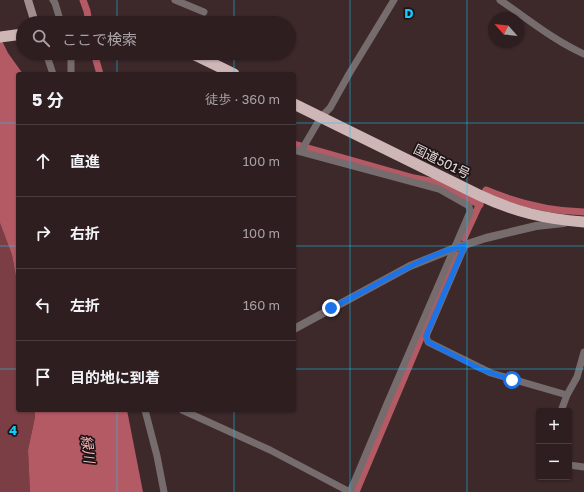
<!DOCTYPE html>
<html lang="ja">
<head>
<meta charset="utf-8">
<style>
  :root { --surface:#2e1e20; --page:#3a2b2d; --text:#f1f3f6; --muted:#a7a2a5; --line:#493c3e }
  body { margin:0; font-family:"Golos Text","Noto Sans JP",sans-serif; background:var(--page); color:var(--text) }
  .controls { position:absolute; right:12px; bottom:12px; display:grid; overflow:hidden; border-radius:4px; box-shadow:0 1px 3px #0004 }
  .controls button { width:36px; height:36px; display:grid; place-items:center; padding:0; border:0; border-bottom:1px solid var(--line); background:var(--surface); color:var(--text); font:20px sans-serif }
  .compass { position:absolute; left:488px; top:12px; width:36px; height:36px; border-radius:50%; background:var(--surface); box-shadow:0 1px 3px #0004; rotate:297deg }
  .stop { position:absolute; width:12px; height:12px; margin:-9px; border:3px solid #1a73e8; border-radius:50%; background:#fff }
  .stop.end { background:#1a73e8; border-color:#fff; box-shadow:0 1px 4px #0008 }
  .list { margin:0; padding:0; list-style:none }
  h2 { display:flex; justify-content:space-between; align-items:center; height:52px; margin:0; padding:0 16px; font-size:17px }
  h2 small { font-size:13px; font-weight:400; color:var(--muted) }
  .list li { display:grid; grid-template-columns:26px 1fr auto; gap:12px; align-items:center; box-sizing:border-box; height:72px; padding:0 16px; border-top:1px solid var(--line) }
  .list b { display:block; font-size:15px; white-space:nowrap }
  .list em { font-size:13px; font-style:normal; color:var(--muted) }
  .icon { flex:none; width:22px; height:22px; fill:none; stroke:currentColor; stroke-width:2; stroke-linecap:round; stroke-linejoin:round }
  .map { position:relative; flex:none; width:584px; height:492px; overflow:hidden }
  .search { position:absolute; background:var(--surface); box-shadow:0 1px 3px #0004; left:16px; top:16px; width:280px; height:44px; display:flex; align-items:center; gap:10px; box-sizing:border-box; padding:0 14px; border-radius:22px; color:var(--muted); font-size:15px }
  .panel { position:absolute; background:var(--surface); box-shadow:0 1px 3px #0004; left:16px; top:72px; width:280px; height:340px; border-radius:4px }
  .map>svg:first-child { display:block }
  .green { fill:#7c3e45 }
  .water { fill:#b45a65 }
  .lines { fill:none; stroke-linecap:round; stroke-linejoin:round }
  .canal { stroke:#b45a65; stroke-width:7 }
  .minor { stroke:#776c6d; stroke-width:7 }
  .tertiary { stroke:#776c6d; stroke-width:8 }
  .secondary { stroke:#a18f90; stroke-width:8 }
  .trunk { stroke:#ceb6b7; stroke-width:11 }
  .route { stroke:#1a73e8; stroke-width:5 }
  .grid { fill:none; stroke:#12cafb; stroke-width:1; stroke-opacity:0.55 }
  .labels { text-anchor:middle; stroke-width:3.5; stroke-linejoin:round; paint-order:stroke }
  .street-label { font-size:13px; fill:#e4d6d7; stroke:#1d1415 }
  .water-label { font-size:14px; font-style:italic; fill:#fdb2b8; stroke:#1d1415 }
  .grid-label { font-size:13px; text-anchor:middle; font-weight:bold; fill:#12cafb; stroke:#1d1415; stroke-width:3.5; stroke-linejoin:round; paint-order:stroke }
</style>
</head>
<body>
<div class="map">
<svg width="584" height="492" viewBox="0 0 584 492">
  <rect width="100%" height="100%" fill="#3d282a"/>
  <path class="green" d="M 0,223 L 12,255 L 18,288 L 18,410 L 35,410 L 35,417 L 28,450 L 30,492 L 0,492 Z"/>
  <path class="water" d="M 0,37 L 8,53 L 23,74 L 18,74 L 18,288 L 12,255 L 0,223 Z
    M 35,410 L 127,410 L 143,492 L 30,492 L 28,450 L 35,417 Z"/>
  <g class="lines">
    <path class="canal" d="M 83,0 L 87,11 L 89,23
      M 94,53 L 100,74
      M 294,144 L 414,178 L 435,182 L 480,205
      M 464,238 L 486,190 C 519,204 549,211 584,212
      M 356,492 L 456,255"/>
    <path class="minor" d="M 53,0 L 55,3 L 61,23
      M 175,0 L 204,12
      M 500,0 C 528,19 553,40 584,54
      M 46,53 L 53,74
      M 70,53 L 71,60 L 71,74
      M 294,150 L 439,189 L 469,206 L 470,212 L 387,404 L 350,492
      M 301,151 L 321,117 L 330,108 L 349,74 L 394,0
      M 465,245 L 426,336 L 428,342 L 491,373 L 567,395
      M 145,410 L 157,456 L 164,492
      M 182,410 L 270,450 L 350,492
      M 561,411 L 567,395 L 577,377 L 584,352
      M 569,465 L 584,467"/>
    <path class="tertiary" d="M 294,329 L 410,266 L 455,248 L 486,238 L 536,226 L 564,223"/>
    <path class="secondary" d="M 28,0 L 35,23"/>
    <path class="trunk" d="M 0,37 L 23,34
      M 191,53 L 234,74
      M 294,104 L 479,195 C 515,212 545,219 584,222"/>
  </g>
  <g class="lines">
    <path class="route" d="M 331,308 C 376,287 416,258 465,245 L 426,336 L 428,342 L 480,369 L 512,380"/>
  </g>
  <path class="grid" d="M 117,0 L 117,23M 234,0 L 234,23M 350,0 L 350,492M 467,0 L 467,492M 117,53 L 117,74M 234,53 L 234,74M 0,123 L 18,123M 294,123 L 584,123M 0,246 L 18,246M 294,246 L 584,246M 0,369 L 18,369M 294,369 L 584,369M 117,410 L 117,492M 234,410 L 234,492"/>
  <g class="labels">
    <g class="street-label">
      <text transform="translate(442 161) rotate(26)" y="5">国道501号</text>
    </g>
    <g class="water-label">
      <text transform="translate(88 449) rotate(83)" y="5">緑川</text>
    </g>
  </g>
  <g class="grid-label">
    <text x="409" y="18">D</text>
    <text x="13" y="435">4</text>
  </g>
</svg>
<div class="controls">
<button>+</button>
<button>−</button>
</div>
<svg class="compass" viewBox="-18 -18 36 36"><path d="M0-13l5 13h-10z" fill="#e53935"/><path d="M0 13l5-13h-10z" fill="#a7a2a5"/></svg>
<div class="stop" style="left:512px;top:380px"></div>
<div class="stop end" style="left:331px;top:308px"></div>
<div class="search"><svg class="icon" aria-label="search" viewBox="0 0 24 24"><circle cx="10" cy="10" r="6"/><path d="M15 15l6 6"/></svg>ここで検索</div>
<section class="panel">
<h2>5 分<small>徒歩 · 360 m</small></h2>
<ul class="list">
<li><svg class="icon" aria-label="ahead" viewBox="0 0 24 24"><path d="M12 20V5M6 11l6-6 6 6"/></svg><div><b>直進</b></div><em>100 m</em></li>
<li><svg class="icon" aria-label="right" viewBox="0 0 24 24"><path d="M7 20v-9h11M14 6l5 5-5 5"/></svg><div><b>右折</b></div><em>100 m</em></li>
<li><svg class="icon" aria-label="left" viewBox="0 0 24 24"><path d="M17 20v-9H6M10 6l-5 5 5 5"/></svg><div><b>左折</b></div><em>160 m</em></li>
<li><svg class="icon" aria-label="arrive" viewBox="0 0 24 24"><path d="M6 21V4h12l-3 4 3 4H6"/></svg><div><b>目的地に到着</b></div></li>
</ul>
</section>
</div>
</body>
</html>
